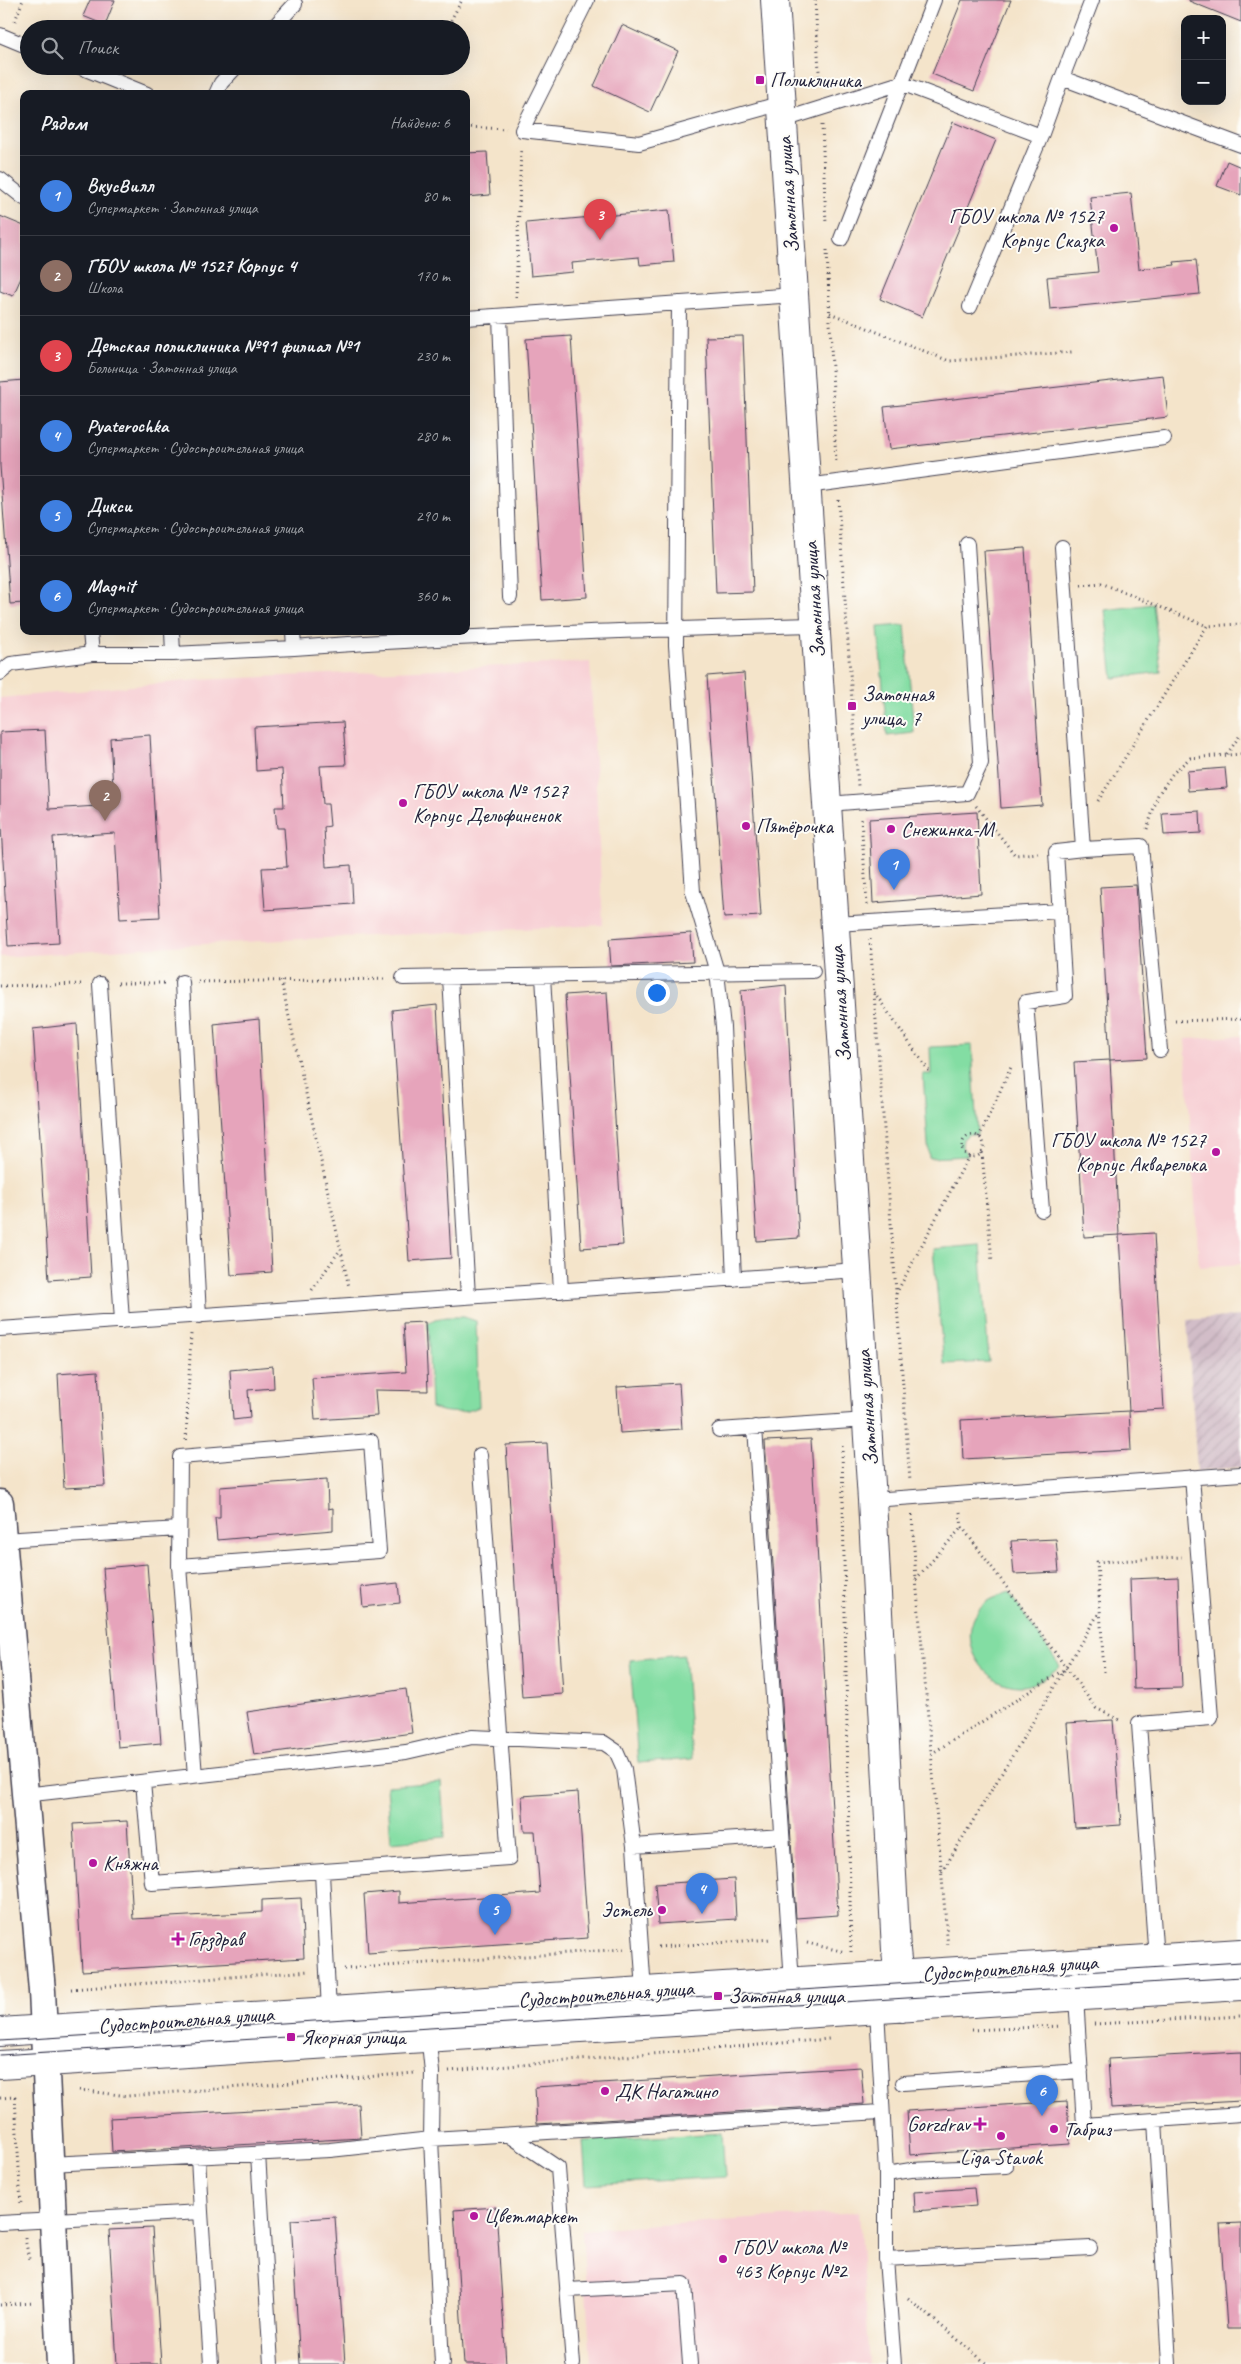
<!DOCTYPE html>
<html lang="ru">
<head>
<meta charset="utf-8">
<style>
  :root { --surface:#171b24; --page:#20242c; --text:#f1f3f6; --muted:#9ea1a6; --line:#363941; --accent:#d690ce }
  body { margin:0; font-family:Caveat,sans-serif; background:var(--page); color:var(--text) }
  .controls { position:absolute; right:15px; top:15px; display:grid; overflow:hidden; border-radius:10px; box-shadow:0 5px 20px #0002 }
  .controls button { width:45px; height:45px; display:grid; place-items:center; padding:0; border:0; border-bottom:1px solid var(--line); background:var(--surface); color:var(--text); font:25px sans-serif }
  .you { position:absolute; left:656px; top:992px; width:18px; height:18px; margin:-12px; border:4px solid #fff; border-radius:50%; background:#1a73e8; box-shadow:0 0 0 8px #1a73e833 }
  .badge { display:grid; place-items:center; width:32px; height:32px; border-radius:50%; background:var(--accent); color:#fff; font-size:16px; font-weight:700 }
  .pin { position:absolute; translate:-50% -41px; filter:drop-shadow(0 1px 2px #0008) }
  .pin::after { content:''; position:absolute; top:26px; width:18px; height:15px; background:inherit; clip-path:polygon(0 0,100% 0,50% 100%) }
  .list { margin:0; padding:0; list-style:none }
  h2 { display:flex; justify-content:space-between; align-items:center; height:65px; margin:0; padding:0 20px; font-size:21px }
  h2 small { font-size:16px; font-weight:400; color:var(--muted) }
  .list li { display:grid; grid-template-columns:32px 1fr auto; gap:15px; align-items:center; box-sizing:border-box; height:80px; padding:0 20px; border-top:1px solid var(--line) }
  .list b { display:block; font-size:19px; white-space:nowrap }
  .list p { margin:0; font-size:16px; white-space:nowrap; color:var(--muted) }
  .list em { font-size:16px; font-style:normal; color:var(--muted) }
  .icon { flex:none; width:28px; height:28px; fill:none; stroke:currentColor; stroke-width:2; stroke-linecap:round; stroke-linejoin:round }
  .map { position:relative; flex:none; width:1241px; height:2364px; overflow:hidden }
  .search { position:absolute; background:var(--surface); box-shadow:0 5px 20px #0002; left:20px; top:20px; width:450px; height:55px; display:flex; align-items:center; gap:12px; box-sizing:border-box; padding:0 18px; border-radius:28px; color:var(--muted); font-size:19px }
  .panel { position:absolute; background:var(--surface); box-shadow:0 5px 20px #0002; left:20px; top:90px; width:450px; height:545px; border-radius:10px }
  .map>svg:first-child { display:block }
  .built { fill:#f7cfd4 }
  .industrial { fill:url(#industrial-furrows) }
  .green { fill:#83dda3; stroke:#52806f }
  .building { fill:#e6a4bb }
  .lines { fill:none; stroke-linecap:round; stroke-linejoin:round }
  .service-casing { stroke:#423f50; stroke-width:16 }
  .minor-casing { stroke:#423f50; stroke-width:29 }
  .tertiary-casing { stroke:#423f50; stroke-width:30 }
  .path { stroke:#423f50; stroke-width:3; stroke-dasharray:1 4; stroke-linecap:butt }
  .service { stroke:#fff; stroke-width:14 }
  .minor { stroke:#fff; stroke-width:26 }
  .tertiary { stroke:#fff; stroke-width:28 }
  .tram { stroke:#22223b; stroke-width:1 }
  .poi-dot { fill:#b5179e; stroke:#fdfcf7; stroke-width:2 }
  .labels { text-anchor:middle; stroke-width:4; stroke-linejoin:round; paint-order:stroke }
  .poi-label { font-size:21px; fill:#22223b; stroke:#fdfcf7; text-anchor:start }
  .street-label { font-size:21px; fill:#22223b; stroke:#fdfcf7 }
</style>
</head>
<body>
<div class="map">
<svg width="1241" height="2364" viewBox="0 0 1241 2364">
  <defs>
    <pattern id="industrial-furrows" width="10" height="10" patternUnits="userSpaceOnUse" patternTransform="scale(1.25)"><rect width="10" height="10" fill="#d2bdc8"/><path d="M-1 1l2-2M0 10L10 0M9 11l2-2" fill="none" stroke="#b4a2ad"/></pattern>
  </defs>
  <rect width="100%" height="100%" fill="#fdfcf7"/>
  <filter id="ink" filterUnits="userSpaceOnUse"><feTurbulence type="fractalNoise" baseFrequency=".02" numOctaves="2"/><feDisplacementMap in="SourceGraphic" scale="10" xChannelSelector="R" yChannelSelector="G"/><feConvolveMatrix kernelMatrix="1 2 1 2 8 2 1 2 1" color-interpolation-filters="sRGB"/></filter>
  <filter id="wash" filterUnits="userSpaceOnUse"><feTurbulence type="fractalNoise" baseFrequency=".0096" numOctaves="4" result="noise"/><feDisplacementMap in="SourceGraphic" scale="20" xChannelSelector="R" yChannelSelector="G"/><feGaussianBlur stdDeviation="1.12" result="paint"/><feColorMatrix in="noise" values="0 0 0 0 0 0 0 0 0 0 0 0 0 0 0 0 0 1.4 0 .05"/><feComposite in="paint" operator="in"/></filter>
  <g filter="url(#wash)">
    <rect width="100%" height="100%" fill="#f4e4ca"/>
    <path class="built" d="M 590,662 L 603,925 L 221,943 L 0,957 L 0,698 L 198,680 Z
      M 1241,1036 L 1241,1264 L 1199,1267 L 1185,1039 Z
      M 859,2212 L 869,2364 L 591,2364 L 582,2230 Z"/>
    <path class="industrial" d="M 1241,1316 L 1241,1467 L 1197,1471 L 1187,1320 Z"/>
    <path class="green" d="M 1153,604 L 1161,672 L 1113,678 L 1105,610 Z
      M 905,625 L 914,733 L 887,736 L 878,627 Z
      M 972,1045 L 977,1134 L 969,1134 L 963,1139 L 962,1147 L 968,1156 L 929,1158 L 923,1074 L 931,1074 L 930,1047 Z
      M 980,1245 L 989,1362 L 944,1364 L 933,1249 Z
      M 447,1317 L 464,1317 L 476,1321 L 479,1407 C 462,1414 449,1414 431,1408 L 428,1323 L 435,1319 Z
      M 1009,1593 L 1060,1666 C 1050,1674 1037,1685 1023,1686 C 978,1688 949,1627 990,1600 C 995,1597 1003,1595 1009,1593 Z
      M 684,1655 L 692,1759 L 638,1763 L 630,1660 Z
      M 441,1782 L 445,1837 L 391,1842 L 387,1786 Z
      M 722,2133 L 725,2177 L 586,2185 L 583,2141 Z"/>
    <g id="blocks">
      <path class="building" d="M 90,0 L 115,0 L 105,25 L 83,16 Z
        M 962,0 L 1011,0 L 974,91 L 932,74 Z
        M 1189,0 L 1241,0 L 1241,22 L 1189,1 Z
        M 622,25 L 678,51 L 650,112 L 594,86 Z
        M 953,122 L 996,140 L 922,317 L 880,299 Z
        M 487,152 L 490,195 L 466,197 L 466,153 Z
        M 1227,161 L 1241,167 L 1241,195 L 1217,186 Z
        M 1131,193 L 1139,269 L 1175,265 L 1174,262 L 1196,260 L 1200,294 L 1050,309 L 1047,277 L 1098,272 L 1090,197 Z
        M 669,210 L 674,262 L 640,265 L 639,257 L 572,263 L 573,272 L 531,276 L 526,223 Z
        M 0,216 L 24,226 L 24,271 L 13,296 L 0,291 Z
        M 571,336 L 587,597 L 542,600 L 526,339 Z
        M 743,336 L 753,592 L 716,593 L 706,337 Z
        M 1163,375 L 1168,417 L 889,449 L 884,407 Z
        M 24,380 L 24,603 L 10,604 L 0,466 L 0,382 Z
        M 1025,548 L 1042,805 L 1001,808 L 984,551 Z
        M 744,673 L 761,916 L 724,918 L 707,676 Z
        M 343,722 L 346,765 L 320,766 L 323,804 L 328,804 L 330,826 L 324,827 L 326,867 L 351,865 L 353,904 L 265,910 L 262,868 L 287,867 L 284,828 L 277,828 L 275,807 L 284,807 L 282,769 L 256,771 L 254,727 Z
        M 45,730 L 49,809 L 114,805 L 110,738 L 150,735 L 160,917 L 120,919 L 115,833 L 53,837 L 59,943 L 8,946 L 0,809 L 0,732 Z
        M 1225,768 L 1227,788 L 1188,791 L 1187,771 Z
        M 1200,811 L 1201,833 L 1164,835 L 1162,813 Z
        M 977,812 L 981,894 L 873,903 L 869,819 Z
        M 1136,885 L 1147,1058 L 1110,1060 L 1100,887 Z
        M 691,933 L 693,962 L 611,966 L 609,939 Z
        M 786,985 L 799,1238 L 757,1241 L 741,990 Z
        M 607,992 L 623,1245 L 581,1248 L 565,995 Z
        M 437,1005 L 451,1258 L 409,1261 L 392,1010 Z
        M 259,1019 L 272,1272 L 231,1275 L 214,1024 Z
        M 77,1024 L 91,1277 L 49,1280 L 33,1029 Z
        M 1110,1060 L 1119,1235 L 1084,1237 L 1074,1062 Z
        M 1154,1233 L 1164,1409 L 1129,1411 L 1119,1235 Z
        M 425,1322 L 428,1391 L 375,1390 L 377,1416 L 315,1420 L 312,1378 L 406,1372 L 403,1323 Z
        M 273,1366 L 274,1388 L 248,1390 L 250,1418 L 233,1420 L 230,1370 Z
        M 98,1371 L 105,1486 L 64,1488 L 58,1374 Z
        M 679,1383 L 682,1429 L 620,1433 L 617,1387 Z
        M 1129,1411 L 1131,1450 L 963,1459 L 961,1420 Z
        M 811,1439 L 838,1915 L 796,1918 L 765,1441 Z
        M 547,1443 L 563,1694 L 522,1697 L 506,1445 Z
        M 327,1479 L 328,1509 L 333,1508 L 333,1530 L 217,1540 L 215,1518 L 220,1518 L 220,1487 Z
        M 1056,1539 L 1059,1572 L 1014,1574 L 1011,1541 Z
        M 147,1564 L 161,1743 L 118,1747 L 103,1568 Z
        M 1178,1577 L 1182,1688 L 1134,1689 L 1130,1579 Z
        M 398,1583 L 400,1603 L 363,1607 L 361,1587 Z
        M 406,1689 L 412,1733 L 254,1755 L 247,1712 Z
        M 1113,1720 L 1121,1825 L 1075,1828 L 1067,1723 Z
        M 578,1792 L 588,1938 L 368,1953 L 364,1894 L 399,1891 L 399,1903 L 540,1893 L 535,1831 L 524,1831 L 522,1796 Z
        M 127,1821 L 133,1919 L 262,1912 L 262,1900 L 301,1898 L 304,1958 L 82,1971 L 73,1824 Z
        M 734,1879 L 736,1919 L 658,1924 L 655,1884 Z
        M 1241,2052 L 1241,2101 L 1111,2108 L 1108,2059 Z
        M 861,2067 L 864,2104 L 537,2124 L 535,2087 Z
        M 1067,2101 L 1070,2144 L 910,2155 L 907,2111 Z
        M 359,2104 L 361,2138 L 112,2152 L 110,2118 Z
        M 974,2188 L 976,2206 L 915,2211 L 914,2192 Z
        M 496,2207 L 506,2364 L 464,2364 L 454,2210 Z
        M 335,2217 L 345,2364 L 300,2364 L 291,2220 Z
        M 1241,2223 L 1241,2329 L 1227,2329 L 1220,2224 Z
        M 152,2228 L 161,2364 L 117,2364 L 109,2230 Z"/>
    </g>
  </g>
  <g filter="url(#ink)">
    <use href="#blocks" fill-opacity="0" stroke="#423f50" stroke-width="1"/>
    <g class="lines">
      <g class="service-casing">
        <path id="service" d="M 587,0 L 522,130 L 639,143 L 782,103
          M 1092,0 L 1062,78 L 1241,145
          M 272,29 L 295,4
          M 0,35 L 29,47
          M 78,66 L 147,94
          M 216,94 L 221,83 L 237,66
          M 783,120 L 901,83 L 1041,136
          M 0,179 L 24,198
          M 841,239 L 934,0
          M 679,303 L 676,645 L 693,892 L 717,972 L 723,1027 L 734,1279
          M 970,307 L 1041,136 L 1062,78
          M 500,316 L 510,597
          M 466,318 L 795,295
          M 807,486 L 1164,438
          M 90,631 L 92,654 L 173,654 L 172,631
          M 293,631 L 294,648 C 467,635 642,630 816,625
          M 173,654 L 294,648
          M 0,673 L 11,664 L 92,654
          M 828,804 L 967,793 L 981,763 L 967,544
          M 1083,849 L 1141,846 L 1160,1050
          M 835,924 L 1060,911
          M 543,976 L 561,1291
          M 450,977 L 468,1297
          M 403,978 L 813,971
          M 182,982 L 199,1316
          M 100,984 L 122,1321
          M 1042,1210 L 1026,1002 L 1065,996 L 1056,852 L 1083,849 L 1062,547
          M 0,1329 L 858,1270
          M 755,1427 L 792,1982
          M 719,1430 L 867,1420
          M 872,1500 L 1241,1474
          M 3,1540 L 179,1529
          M 179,1566 L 379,1551 L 371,1441 L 180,1457 L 179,1566 L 195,1776
          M 143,1782 L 152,1883 L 509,1858 L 480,1455
          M 24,1795 L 406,1752 L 472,1737 L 604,1743 L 616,1751 L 624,1769 L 634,1846 L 644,1991
          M 634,1846 L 782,1836
          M 322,1873 L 329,2011
          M 1156,1959 L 1139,1724 L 1211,1718 L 1192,1477
          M 1076,1997 L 1084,2125 L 1155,2120 L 1169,2364
          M 877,2009 L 886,2174 L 886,2259 L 894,2364
          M 428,2033 L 432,2072 L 431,2139 L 442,2364
          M 45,2046 L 1241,1970
          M 903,2083 L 1081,2071
          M 1155,2120 L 1241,2114
          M 509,2135 L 558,2168 L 573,2364
          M 258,2154 L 271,2364
          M 198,2157 L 201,2212
          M 49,2164 L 330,2150 L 431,2139 L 881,2112
          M 886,2174 L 911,2170 L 1006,2166
          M 0,2223 L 201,2212 L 211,2364
          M 886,2259 L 1090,2248
          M 567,2290 L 684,2284 L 690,2364"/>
      </g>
      <g class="minor-casing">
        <path id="minor" d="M 0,1503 L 42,1991 L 60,2364"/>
      </g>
      <g class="tertiary-casing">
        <path id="tertiary" d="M 775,0 L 872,1500 L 896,1950 L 902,2008
          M 0,2032 L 1241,1953
          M 0,2065 L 1241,1986"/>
      </g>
      <path class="path" d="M 815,0 L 820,89
        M 15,21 L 23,0
        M 446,29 L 462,0
        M 822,125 L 826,224
        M 466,127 L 506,129
        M 827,250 L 836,464
        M 516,297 L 521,148
        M 830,313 L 949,361 L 1072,352
        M 838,500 L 858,786
        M 1081,585 L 1101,583 L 1207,626
        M 1227,754 L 1241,734
        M 1098,801 L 1207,626 L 1241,624
        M 976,806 L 1015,855 L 1038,853
        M 861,819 L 867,905
        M 1147,829 L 1158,795 L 1173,773 L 1190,758 L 1241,754
        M 870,939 L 910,1481
        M 281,981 L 349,1287
        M 198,982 L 387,979
        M 118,983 L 164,983
        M 0,986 L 82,984
        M 874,992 L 931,1074
        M 1175,1021 L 1241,1019
        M962 1146a11 11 0 1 1 22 0a11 11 0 1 1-22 0Z
        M 979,1137 L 1012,1065
        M 982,1153 L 992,1261
        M 312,1290 L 340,1250
        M 896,1294 L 969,1156
        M 186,1440 L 191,1334
        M 842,1446 L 851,1953
        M 960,1512 L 962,1527 L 1096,1708 L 1121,1721
        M 912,1515 L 916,1579 L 948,1947
        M 916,1579 L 962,1527
        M 1104,1672 L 1097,1562 L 1182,1557
        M 931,1754 L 1065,1669
        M 942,1872 L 1100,1611
        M 807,1943 L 845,1952
        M 658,1947 L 772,1939
        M 344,1969 L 624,1949
        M 71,1989 L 310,1971
        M 1094,2024 L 1241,2016
        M 972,2030 L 1061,2026
        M 449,2071 L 829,2039
        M 79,2090 L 128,2096 L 415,2073
        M 0,2098 L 15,2097 L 21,2205
        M 25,2238 L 29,2259
        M 908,2298 L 987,2364
        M 0,2305 L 34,2303"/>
      <use href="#service" class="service"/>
      <use href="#minor" class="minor"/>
      <use href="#tertiary" class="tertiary"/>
      <path class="tram" d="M 0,2041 L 1241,1962
        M 0,2055 L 1241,1977"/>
    </g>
  </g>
  <g class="poi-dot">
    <rect x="755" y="75" width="10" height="10" rx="2.5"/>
    <circle cx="1114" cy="228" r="5"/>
    <rect x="847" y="701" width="10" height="10" rx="2.5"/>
    <circle cx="403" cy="803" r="5"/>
    <circle cx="746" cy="826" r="5"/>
    <circle cx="891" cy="829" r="5"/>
    <circle cx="1216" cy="1152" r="5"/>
    <circle cx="93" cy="1863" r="5"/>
    <circle cx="662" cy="1910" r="5"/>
    <path d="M175.5 1931.5h5v5h5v5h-5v5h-5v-5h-5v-5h5z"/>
    <rect x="713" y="1991" width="10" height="10" rx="2.5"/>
    <rect x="286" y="2032" width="10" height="10" rx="2.5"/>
    <circle cx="605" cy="2091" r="5"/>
    <path d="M977.5 2116.5h5v5h5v5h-5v5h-5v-5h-5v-5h5z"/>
    <circle cx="1054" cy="2129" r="5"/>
    <circle cx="1001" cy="2136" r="5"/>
    <circle cx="474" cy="2216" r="5"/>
    <circle cx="723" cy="2259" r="5"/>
  </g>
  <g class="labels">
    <g class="poi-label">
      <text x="770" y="87">Поликлиника</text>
      <text x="1104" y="223" text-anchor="end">ГБОУ школа № 1527<tspan x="1104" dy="24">Корпус Сказка</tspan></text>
      <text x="862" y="701">Затонная<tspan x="862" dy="24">улица, 7</tspan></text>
      <text x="413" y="798">ГБОУ школа № 1527<tspan x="413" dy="24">Корпус Дельфиненок</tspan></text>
      <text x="756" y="833">Пятёрочка</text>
      <text x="901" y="836">Снежинка-М</text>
      <text x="1206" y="1147" text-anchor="end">ГБОУ школа № 1527<tspan x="1206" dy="24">Корпус Акварелька</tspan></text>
      <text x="103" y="1870">Княжна</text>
      <text x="652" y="1917" text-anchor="end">Эстель</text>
      <text x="188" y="1946">Горздрав</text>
      <text x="728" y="2003">Затонная улица</text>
      <text x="301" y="2044">Якорная улица</text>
      <text x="615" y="2098">ДК Нагатино</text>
      <text x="970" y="2131" text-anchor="end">Gorzdrav</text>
      <text x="1064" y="2136">Табриз</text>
      <text x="1001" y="2164" text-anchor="middle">Liga Stavok</text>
      <text x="484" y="2223">Цветмаркет</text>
      <text x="733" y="2254">ГБОУ школа №<tspan x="733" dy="24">463 Корпус №2</tspan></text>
    </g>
    <g class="street-label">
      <text transform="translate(788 195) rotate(-94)" y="7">Затонная улица</text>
      <text transform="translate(814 600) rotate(-94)" y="7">Затонная улица</text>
      <text transform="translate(840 1004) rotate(-94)" y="7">Затонная улица</text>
      <text transform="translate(867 1408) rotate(-94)" y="7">Затонная улица</text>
      <text transform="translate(1010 1968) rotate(-4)" y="7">Судостроительная улица</text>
      <text transform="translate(606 1994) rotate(-4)" y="7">Судостроительная улица</text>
      <text transform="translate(186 2020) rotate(-4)" y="7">Судостроительная улица</text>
    </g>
  </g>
</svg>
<div class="controls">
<button>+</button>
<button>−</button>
</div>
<div class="you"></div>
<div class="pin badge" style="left:894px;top:890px;background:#3f7fe0">1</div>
<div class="pin badge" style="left:105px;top:821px;background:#8d6e63">2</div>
<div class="pin badge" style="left:600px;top:240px;background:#e0444e">3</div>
<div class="pin badge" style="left:702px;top:1914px;background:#3f7fe0">4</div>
<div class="pin badge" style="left:495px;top:1935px;background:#3f7fe0">5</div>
<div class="pin badge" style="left:1042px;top:2116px;background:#3f7fe0">6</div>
<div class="search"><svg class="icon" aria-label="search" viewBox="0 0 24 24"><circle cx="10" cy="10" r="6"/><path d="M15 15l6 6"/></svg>Поиск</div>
<section class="panel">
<h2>Рядом<small>Найдено: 6</small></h2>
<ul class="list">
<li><span class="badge" style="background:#3f7fe0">1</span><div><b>ВкусВилл</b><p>Супермаркет · Затонная улица</p></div><em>80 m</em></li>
<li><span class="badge" style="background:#8d6e63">2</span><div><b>ГБОУ школа № 1527 Корпус 4</b><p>Школа</p></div><em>170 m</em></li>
<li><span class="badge" style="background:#e0444e">3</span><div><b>Детская поликлиника №91 филиал №1</b><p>Больница · Затонная улица</p></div><em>230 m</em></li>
<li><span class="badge" style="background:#3f7fe0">4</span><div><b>Pyaterochka</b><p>Супермаркет · Судостроительная улица</p></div><em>280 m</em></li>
<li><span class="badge" style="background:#3f7fe0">5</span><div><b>Дикси</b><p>Супермаркет · Судостроительная улица</p></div><em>290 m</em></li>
<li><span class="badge" style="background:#3f7fe0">6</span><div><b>Magnit</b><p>Супермаркет · Судостроительная улица</p></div><em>360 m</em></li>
</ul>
</section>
</div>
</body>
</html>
